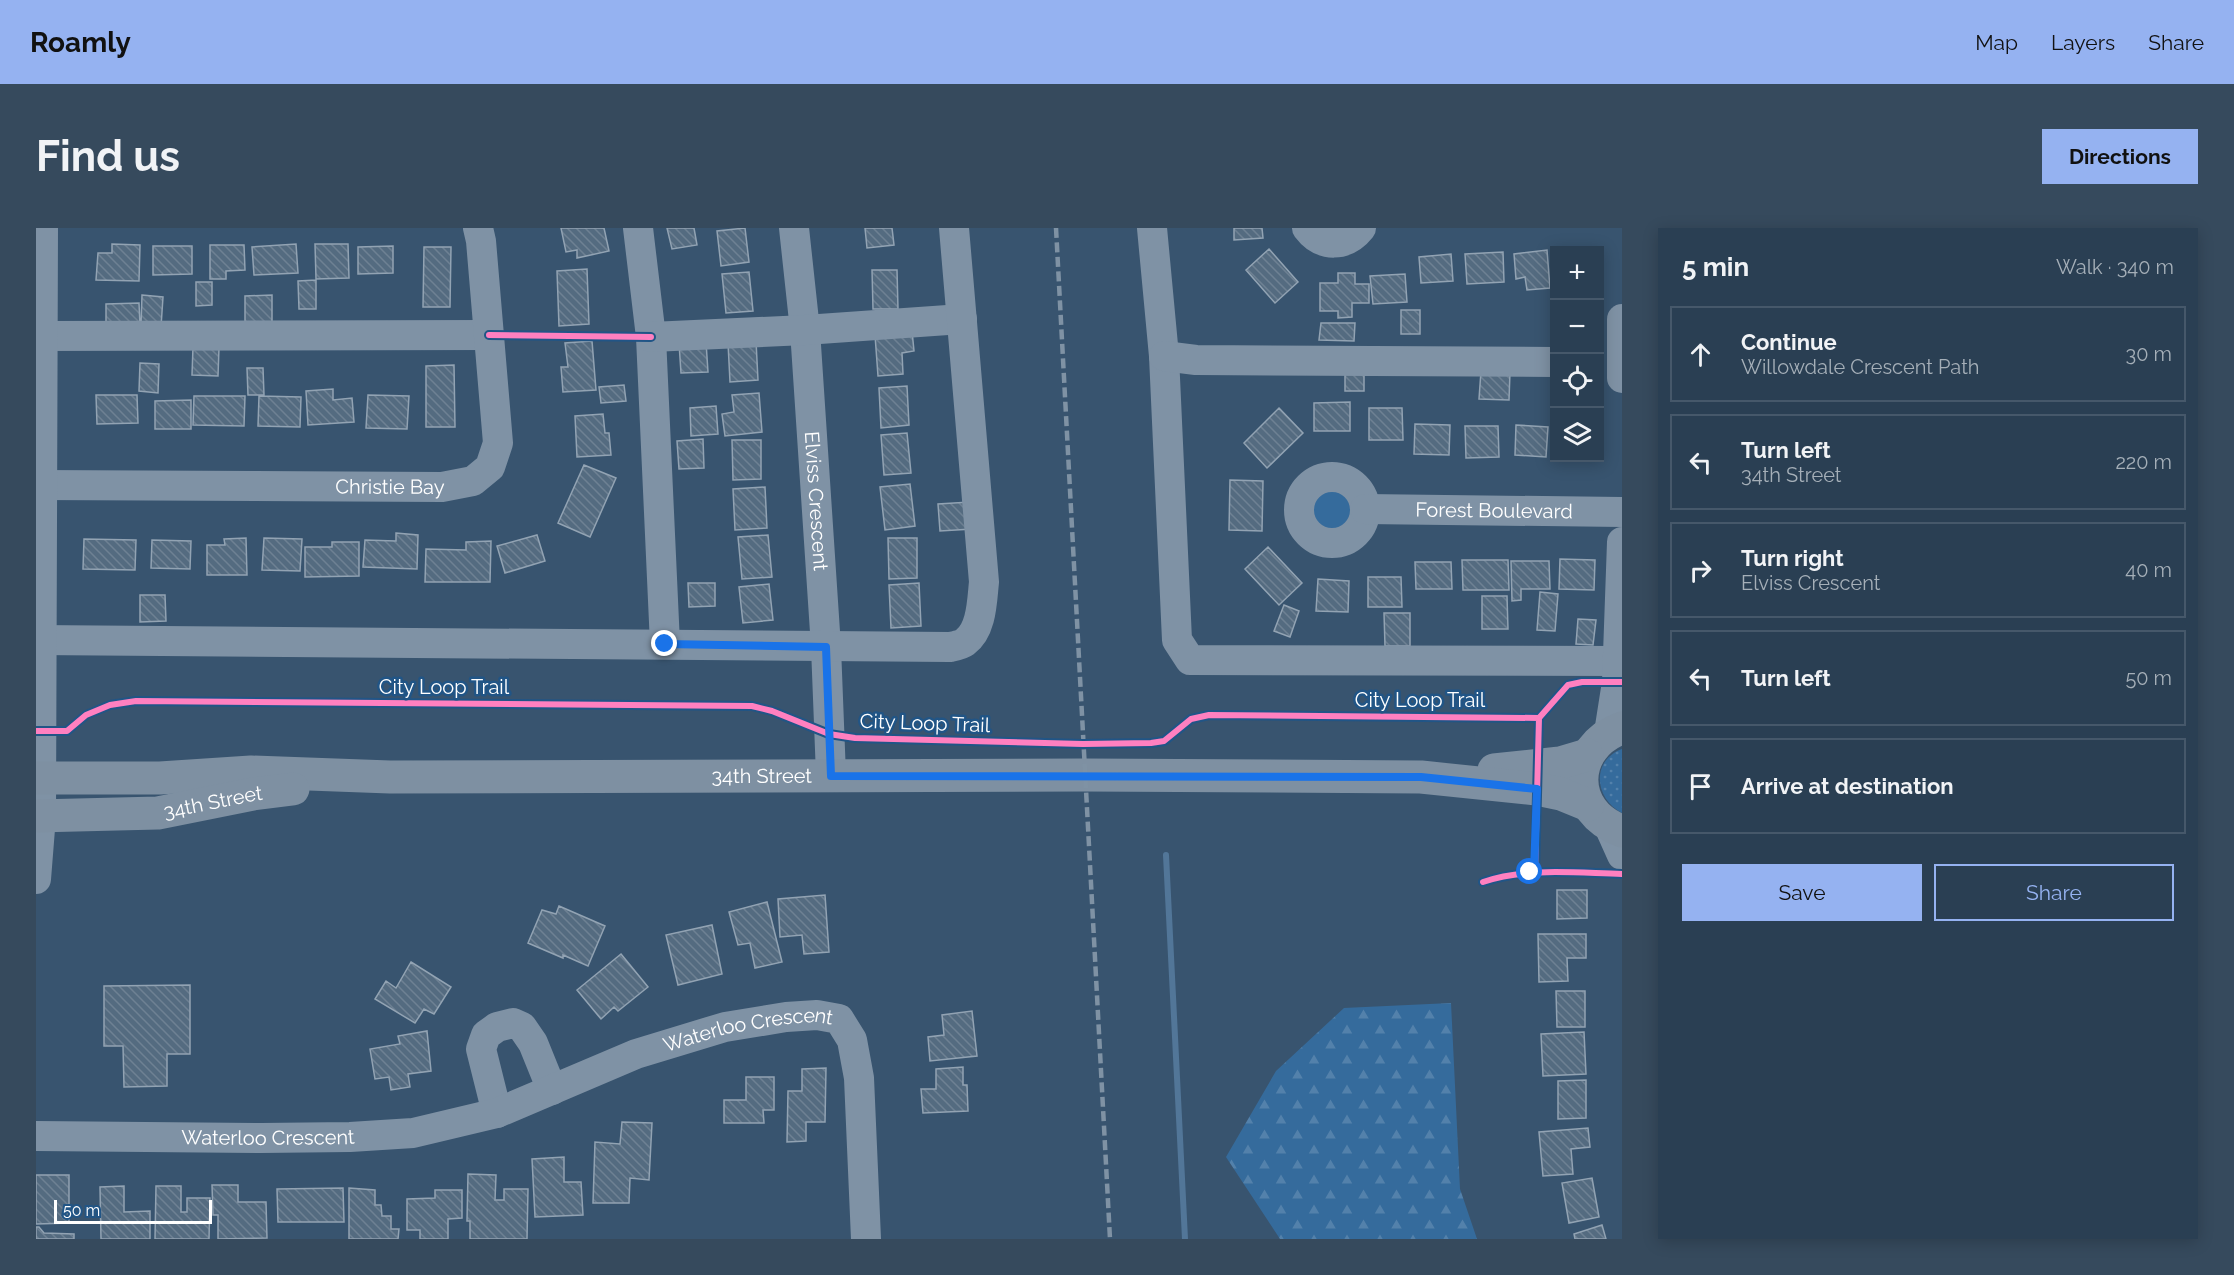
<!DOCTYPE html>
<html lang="en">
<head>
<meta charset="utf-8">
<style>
  :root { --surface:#2a3f53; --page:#364a5d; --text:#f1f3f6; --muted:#a5afb8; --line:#46586a; --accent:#95b2f1 }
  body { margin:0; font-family:Raleway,sans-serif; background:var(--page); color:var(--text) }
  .controls { position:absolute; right:18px; top:18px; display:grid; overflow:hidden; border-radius:0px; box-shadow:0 3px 15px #0003 }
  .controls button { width:54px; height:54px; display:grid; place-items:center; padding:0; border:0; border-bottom:2px solid var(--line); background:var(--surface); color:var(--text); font:30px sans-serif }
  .scale { position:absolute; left:18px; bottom:15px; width:158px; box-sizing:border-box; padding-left:6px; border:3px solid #fff; border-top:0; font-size:16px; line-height:21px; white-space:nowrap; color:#fff; -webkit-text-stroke:4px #215586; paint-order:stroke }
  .stop { position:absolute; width:18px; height:18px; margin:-14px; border:4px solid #1a73e8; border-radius:50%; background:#fff }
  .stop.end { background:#1a73e8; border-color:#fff; box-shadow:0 2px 6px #0008 }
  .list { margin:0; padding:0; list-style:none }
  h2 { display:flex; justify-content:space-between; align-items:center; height:78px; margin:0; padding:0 24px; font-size:26px }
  h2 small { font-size:20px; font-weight:400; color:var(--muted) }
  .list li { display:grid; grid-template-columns:39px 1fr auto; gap:18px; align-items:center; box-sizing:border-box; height:96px; margin:0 12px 12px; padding:0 12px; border:2px solid var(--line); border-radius:0px }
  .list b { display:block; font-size:22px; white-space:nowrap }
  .list p { margin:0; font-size:20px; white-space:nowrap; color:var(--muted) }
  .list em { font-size:20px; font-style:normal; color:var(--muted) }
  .actions { display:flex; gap:12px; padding:18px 24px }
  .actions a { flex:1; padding:14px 0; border:2px solid var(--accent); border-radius:0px; text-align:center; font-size:21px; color:var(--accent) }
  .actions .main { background:var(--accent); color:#111 }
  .icon { flex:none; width:33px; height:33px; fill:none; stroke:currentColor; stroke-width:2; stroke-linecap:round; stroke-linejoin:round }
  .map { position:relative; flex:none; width:1586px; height:1011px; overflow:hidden; border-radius:0px }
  header { display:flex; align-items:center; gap:36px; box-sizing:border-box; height:84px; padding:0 30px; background:var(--accent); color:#111 }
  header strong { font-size:28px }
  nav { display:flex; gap:33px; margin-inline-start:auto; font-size:21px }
  .intro { display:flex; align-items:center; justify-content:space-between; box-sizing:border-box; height:144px; padding:0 36px }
  h1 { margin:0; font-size:42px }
  .button { padding:15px 27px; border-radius:0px; background:var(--accent); color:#111; font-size:21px; font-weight:700 }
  main { display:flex; gap:36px; padding:0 36px }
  aside { flex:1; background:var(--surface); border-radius:0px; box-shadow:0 3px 15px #0003 }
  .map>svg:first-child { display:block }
  .green { fill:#356b9c }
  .forest { fill:url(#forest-firs) }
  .garden { fill:url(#garden-dots) }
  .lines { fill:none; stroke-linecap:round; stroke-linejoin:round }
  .stream { stroke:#527698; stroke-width:6 }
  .building { fill:url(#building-back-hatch); stroke:#92a3b3; stroke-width:1.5 }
  .minor { stroke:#7f92a5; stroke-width:30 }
  .major { stroke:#7e90a2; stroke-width:33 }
  .rail { stroke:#7f92a4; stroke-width:4.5; stroke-dasharray:10 4.5; stroke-linecap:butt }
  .cycleway-casing { stroke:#215586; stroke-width:10 }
  .cycleway { stroke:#ff80c0; stroke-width:6 }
  .route { stroke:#1a73e8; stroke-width:8 }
  .labels { text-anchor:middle; stroke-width:5; stroke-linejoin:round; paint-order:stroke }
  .street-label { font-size:20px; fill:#fff; stroke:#215586 }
</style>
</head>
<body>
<header>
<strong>Roamly</strong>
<nav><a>Map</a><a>Layers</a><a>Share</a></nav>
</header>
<div class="intro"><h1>Find us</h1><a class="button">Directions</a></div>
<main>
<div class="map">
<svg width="1586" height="1011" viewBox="0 0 1586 1011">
  <defs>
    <pattern id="forest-firs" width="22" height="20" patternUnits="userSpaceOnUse" patternTransform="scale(1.5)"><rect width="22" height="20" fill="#356b9c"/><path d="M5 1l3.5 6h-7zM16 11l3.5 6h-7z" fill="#5381ab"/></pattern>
    <pattern id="garden-dots" width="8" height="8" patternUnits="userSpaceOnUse" patternTransform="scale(1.5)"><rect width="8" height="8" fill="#356b9c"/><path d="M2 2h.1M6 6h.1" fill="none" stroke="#5381ab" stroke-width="1.8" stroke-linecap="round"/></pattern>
    <pattern id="building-back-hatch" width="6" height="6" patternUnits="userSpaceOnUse" patternTransform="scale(1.5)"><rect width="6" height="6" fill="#546b80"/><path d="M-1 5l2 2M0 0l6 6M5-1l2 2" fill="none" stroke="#6e8193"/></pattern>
  </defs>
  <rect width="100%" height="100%" fill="#38546f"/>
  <path class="green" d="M1274 282a22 22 0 1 1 44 0a22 22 0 1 1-44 0Z"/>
  <path class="forest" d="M 1415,775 L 1424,961 L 1441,1011 L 1244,1011 L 1190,929 L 1240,843 L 1308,780 Z"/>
  <path class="garden" d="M 1586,521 L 1586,585 C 1559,571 1554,533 1586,521 Z"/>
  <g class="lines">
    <path class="stream" d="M 1130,627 L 1149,1011"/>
  </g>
  <path class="building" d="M 525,0 L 568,0 L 573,23 L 541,30 L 541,22 L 530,24 Z
    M 631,0 L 658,0 L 661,17 L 636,21 Z
    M 709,0 L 713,34 L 685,38 L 681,3 Z
    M 829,0 L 856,0 L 858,17 L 831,20 Z
    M 1198,0 L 1226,0 L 1227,10 L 1198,12 Z
    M 76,16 L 104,17 L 103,53 L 60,52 L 62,25 L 76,25 Z
    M 260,16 L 262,45 L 218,47 L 216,19 Z
    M 279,16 L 312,16 L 313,50 L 280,51 Z
    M 174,17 L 208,17 L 209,42 L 190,43 L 190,51 L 174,51 Z
    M 117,18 L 156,18 L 156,46 L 117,47 Z
    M 357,18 L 357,45 L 322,46 L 322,19 Z
    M 388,19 L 415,19 L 414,79 L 387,79 Z
    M 1233,21 L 1262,54 L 1239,75 L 1210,42 Z
    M 1511,22 L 1514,60 L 1491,62 L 1489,49 L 1480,51 L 1478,26 Z
    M 1467,24 L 1468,54 L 1431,56 L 1429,26 Z
    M 1415,26 L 1417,53 L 1385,55 L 1383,29 Z
    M 551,41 L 553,96 L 523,98 L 521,43 Z
    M 836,42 L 861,42 L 862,81 L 837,81 Z
    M 713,44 L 717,83 L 690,85 L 686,46 Z
    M 1302,45 L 1319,45 L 1319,56 L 1333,56 L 1333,75 L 1316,75 L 1316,89 L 1302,90 L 1302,83 L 1284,83 L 1284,55 L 1302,55 Z
    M 1369,46 L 1371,74 L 1337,76 L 1334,48 Z
    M 280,52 L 280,81 L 263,81 L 262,53 Z
    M 160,54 L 176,54 L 176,77 L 160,78 Z
    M 106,67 L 127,69 L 125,99 L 105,97 Z
    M 236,67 L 236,97 L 209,97 L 209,68 Z
    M 103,75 L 104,97 L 70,98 L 70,76 Z
    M 1365,82 L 1384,82 L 1384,106 L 1365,106 Z
    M 1285,95 L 1319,95 L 1318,113 L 1283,112 Z
    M 876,103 L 878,123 L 866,125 L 867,146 L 842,148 L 839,107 Z
    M 556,113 L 560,162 L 527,164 L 525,139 L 532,139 L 529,115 Z
    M 720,113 L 722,152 L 694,154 L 692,115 Z
    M 670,114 L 672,144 L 645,145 L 643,115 Z
    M 157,119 L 183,120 L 182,148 L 156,147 Z
    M 104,135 L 123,136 L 122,165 L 103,163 Z
    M 418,137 L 419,199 L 390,199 L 390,138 Z
    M 211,140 L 227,140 L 228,167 L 212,167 Z
    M 1309,141 L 1328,141 L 1328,163 L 1309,163 Z
    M 1445,143 L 1474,144 L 1473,172 L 1443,171 Z
    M 588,157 L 590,173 L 565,175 L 563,159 Z
    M 871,158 L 873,197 L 845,200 L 843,160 Z
    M 297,161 L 297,172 L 316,170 L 318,194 L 272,197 L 270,163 Z
    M 723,165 L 726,204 L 689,208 L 686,186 L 698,184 L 696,167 Z
    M 60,167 L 101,167 L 102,195 L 61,196 Z
    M 332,167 L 373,168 L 371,201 L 330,200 Z
    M 158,168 L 209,168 L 208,198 L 157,197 Z
    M 223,168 L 265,169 L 264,199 L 222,198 Z
    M 155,172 L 155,201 L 119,201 L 119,173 Z
    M 1314,174 L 1314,203 L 1278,203 L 1278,175 Z
    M 680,178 L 682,206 L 655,208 L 654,180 Z
    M 1243,180 L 1267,205 L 1231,240 L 1208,215 Z
    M 1333,180 L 1366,180 L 1367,212 L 1333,212 Z
    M 567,186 L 569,205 L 573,205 L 575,227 L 541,229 L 539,188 Z
    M 1379,196 L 1414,197 L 1413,227 L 1378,226 Z
    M 1480,197 L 1512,199 L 1510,229 L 1479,227 Z
    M 1429,198 L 1462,198 L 1463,229 L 1430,230 Z
    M 871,205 L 875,245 L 848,247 L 845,207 Z
    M 667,211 L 668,240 L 643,241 L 641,213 Z
    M 696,212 L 725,212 L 725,251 L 697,252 Z
    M 548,237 L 580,250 L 554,309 L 522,295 Z
    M 1194,252 L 1227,253 L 1226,303 L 1193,302 Z
    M 874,256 L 879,298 L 849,302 L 844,259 Z
    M 729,259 L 731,300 L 699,302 L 697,261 Z
    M 934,274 L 936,301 L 904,303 L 902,276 Z
    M 360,305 L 382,307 L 381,341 L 327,339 L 329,312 L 360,313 Z
    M 501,307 L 509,333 L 469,345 L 461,318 Z
    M 732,307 L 736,349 L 706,351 L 702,309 Z
    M 210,310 L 211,347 L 171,347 L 171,317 L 189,317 L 188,311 Z
    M 228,310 L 266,311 L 264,343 L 226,342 Z
    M 852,310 L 881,310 L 881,350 L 853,351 Z
    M 48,311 L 100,312 L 99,342 L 47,341 Z
    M 116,312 L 155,313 L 154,341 L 115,340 Z
    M 455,313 L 454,354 L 389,354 L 390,321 L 430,322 L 430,314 Z
    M 296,314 L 323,314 L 323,348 L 269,349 L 269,319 L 296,319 Z
    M 1232,319 L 1266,355 L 1243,377 L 1209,341 Z
    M 1524,331 L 1559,332 L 1558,362 L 1523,361 Z
    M 1426,332 L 1472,332 L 1473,362 L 1427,362 Z
    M 1475,333 L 1513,333 L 1514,361 L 1485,361 L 1485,372 L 1476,373 Z
    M 1379,334 L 1415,334 L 1416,361 L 1380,361 Z
    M 1332,349 L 1365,349 L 1366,379 L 1332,379 Z
    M 1282,351 L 1313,353 L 1312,384 L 1280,383 Z
    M 652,355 L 679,355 L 679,378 L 653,379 Z
    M 883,355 L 885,398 L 855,400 L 853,357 Z
    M 733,356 L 737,392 L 707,395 L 703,359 Z
    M 1504,364 L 1522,366 L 1519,403 L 1501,402 Z
    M 104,367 L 129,367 L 130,393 L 104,394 Z
    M 1446,368 L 1471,368 L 1472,401 L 1446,401 Z
    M 1248,377 L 1263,383 L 1254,409 L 1238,403 Z
    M 1348,385 L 1374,385 L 1374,418 L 1349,418 Z
    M 1542,391 L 1560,392 L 1557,417 L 1540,416 Z
    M 1521,662 L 1551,662 L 1551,690 L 1521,691 Z
    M 789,667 L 793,724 L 768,726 L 766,707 L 744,709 L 742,671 Z
    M 731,674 L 746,734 L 719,740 L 714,715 L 702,717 L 693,684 Z
    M 523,678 L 569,698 L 552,738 L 527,727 L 527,730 L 492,715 L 506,682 L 520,686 Z
    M 676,697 L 686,746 L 642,757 L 630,707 Z
    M 1502,706 L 1550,706 L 1550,730 L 1531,730 L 1532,753 L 1503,754 Z
    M 585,726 L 612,759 L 582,783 L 578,779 L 565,791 L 541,762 Z
    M 375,734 L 415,759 L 398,786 L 388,781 L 379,795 L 339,771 L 350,753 L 360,760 Z
    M 154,757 L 154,826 L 131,826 L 131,858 L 88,859 L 87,818 L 68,818 L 68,758 Z
    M 1520,763 L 1549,763 L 1549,799 L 1521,799 Z
    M 936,783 L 941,828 L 894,833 L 892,809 L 908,807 L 906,787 Z
    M 391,803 L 395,843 L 372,846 L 374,859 L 355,862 L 353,849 L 339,851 L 334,821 L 364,816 L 362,808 Z
    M 1548,804 L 1550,846 L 1507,848 L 1505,806 Z
    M 927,839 L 927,857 L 931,857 L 932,883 L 887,885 L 885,861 L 900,861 L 900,841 Z
    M 790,840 L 789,894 L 770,894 L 770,913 L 751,914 L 752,863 L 766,863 L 766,841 Z
    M 710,849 L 738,849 L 738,882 L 727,882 L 728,895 L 688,895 L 688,872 L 710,872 Z
    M 1550,852 L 1550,890 L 1522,891 L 1522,853 Z
    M 586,894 L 616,895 L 613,952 L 594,950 L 593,975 L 557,975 L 559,914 L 584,916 Z
    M 1552,900 L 1554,919 L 1535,921 L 1537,946 L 1507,948 L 1503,904 Z
    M 528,929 L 528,954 L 545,954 L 547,987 L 499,989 L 496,931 Z
    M 432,946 L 460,947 L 459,972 L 468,972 L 468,961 L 492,961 L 491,1011 L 434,1011 L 434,993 L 431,993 Z
    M 0,947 L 33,947 L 33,995 L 0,996 Z
    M 1556,950 L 1563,989 L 1533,995 L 1526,955 Z
    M 176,957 L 202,957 L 202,974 L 230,974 L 231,1010 L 182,1011 L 182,987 L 177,987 Z
    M 88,958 L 88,984 L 114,983 L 114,1011 L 65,1011 L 64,959 Z
    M 120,958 L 145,958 L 145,984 L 151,984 L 151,970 L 174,970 L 173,1011 L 119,1011 Z
    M 307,960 L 308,994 L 242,994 L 241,961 Z
    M 313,960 L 339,962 L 339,977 L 345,977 L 346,988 L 355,988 L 355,1001 L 363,1001 L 362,1011 L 313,1011 Z
    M 399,962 L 426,962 L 426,990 L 412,991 L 412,1011 L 384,1011 L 384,1002 L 371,1002 L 371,971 L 399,970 Z
    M 1566,997 L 1570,1011 L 1539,1011 L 1538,1006 Z
    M 0,999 L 3,999 L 8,1005 L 38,1006 L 38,1011 L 0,1011 Z"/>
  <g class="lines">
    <g class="minor">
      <path d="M 602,0 L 615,109 L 629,416"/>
      <path id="s1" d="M 758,0 L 769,102 L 790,419 L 795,547"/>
      <path d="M 1116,0 L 1128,128 L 1141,412 L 1154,432 L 1582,433"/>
      <path d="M 1271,0 C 1286,20 1310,19 1325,0"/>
      <path d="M 1586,91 L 1586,150"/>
      <path d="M 6,108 L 453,107"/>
      <path d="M 615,109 L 769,102 L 926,91"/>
      <path d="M 1128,128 L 1160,132 L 1518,134"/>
      <circle cx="1296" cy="282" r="33"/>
      <path id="s2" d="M 0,257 L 406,259 L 437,253 L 454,239 L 462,215 L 445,13 L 442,0"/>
      <path id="s3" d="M 1329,281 L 1586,284"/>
      <path d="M 0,412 L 914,419 C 919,418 925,417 929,414 C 946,402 946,372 948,354 L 918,0"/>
      <path d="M 1573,505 L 1581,454 L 1586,314"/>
      <path d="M 1573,598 L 1586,627"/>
      <path d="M 0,651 L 5,588 L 7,0"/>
      <path d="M 461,885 L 445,821 L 450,807 L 461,799 L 477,795 L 486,799 L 497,815 L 516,862"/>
      <path id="s4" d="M 0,908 L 225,910 L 314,909 L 377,905 L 461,885 L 600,826 L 689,799 L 750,789 L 781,787 L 803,791 L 816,812 L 823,850 L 830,1011"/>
    </g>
    <g class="major">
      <path d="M 1586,500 C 1533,519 1532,584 1586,603"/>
      <path d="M 1458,542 L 1524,535 L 1551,527"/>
      <path id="s5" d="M 0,550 L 124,550 L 215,544 L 354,549 L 1049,547 L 1385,549 L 1501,561 L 1525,566 L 1552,577"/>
      <path id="s6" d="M 0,588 L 122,585 L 217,566 L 257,561"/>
    </g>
    <path class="rail" d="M 1020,0 L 1074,1011"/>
    <g class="cycleway-casing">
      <path id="cycleway" d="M 453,107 L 615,109
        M 0,503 L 31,503 L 50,487 L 74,477 L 100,473 L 716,478 L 736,483 L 793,506 L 819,510 L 1047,516 L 1115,515 L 1128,513 L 1155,491 L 1173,487 L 1503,490 L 1532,457 L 1546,454 L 1586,454
        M 1499,644 L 1503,490
        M 1447,654 C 1492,639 1540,645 1586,646"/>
    </g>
    <use href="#cycleway" class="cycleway"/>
  </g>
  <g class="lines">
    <path class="route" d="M 629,416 L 790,419 L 795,548 L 1385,549 L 1501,561 L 1498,644 L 1494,644"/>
  </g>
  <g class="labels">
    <g class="street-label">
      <text dy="7" stroke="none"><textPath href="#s2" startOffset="354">Christie Bay</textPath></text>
      <text dy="7" stroke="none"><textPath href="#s1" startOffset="274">Elviss Crescent</textPath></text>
      <text dy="7" stroke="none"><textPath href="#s3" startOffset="129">Forest Boulevard</textPath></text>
      <text x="408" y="466">City Loop Trail</text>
      <text x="1384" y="479">City Loop Trail</text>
      <text transform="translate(889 495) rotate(2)" y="7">City Loop Trail</text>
      <text dy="7" stroke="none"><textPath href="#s5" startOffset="726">34th Street</textPath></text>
      <text dy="7" stroke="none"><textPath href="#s6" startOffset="178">34th Street</textPath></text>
      <text dy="7" stroke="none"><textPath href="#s4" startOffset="730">Waterloo Crescent</textPath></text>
      <text dy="7" stroke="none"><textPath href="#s4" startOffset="232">Waterloo Crescent</textPath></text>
    </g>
  </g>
</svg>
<div class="controls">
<button>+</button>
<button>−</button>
<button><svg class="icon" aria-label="locate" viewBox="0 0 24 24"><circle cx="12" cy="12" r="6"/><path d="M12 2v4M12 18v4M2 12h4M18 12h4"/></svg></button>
<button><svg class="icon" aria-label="layers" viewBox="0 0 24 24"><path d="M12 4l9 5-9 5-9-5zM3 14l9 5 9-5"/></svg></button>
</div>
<div class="scale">50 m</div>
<div class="stop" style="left:1494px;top:644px"></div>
<div class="stop end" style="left:629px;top:416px"></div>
</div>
<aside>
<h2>5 min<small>Walk · 340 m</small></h2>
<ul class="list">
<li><svg class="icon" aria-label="ahead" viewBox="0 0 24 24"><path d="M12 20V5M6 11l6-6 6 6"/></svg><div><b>Continue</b><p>Willowdale Crescent Path</p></div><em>30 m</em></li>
<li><svg class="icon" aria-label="left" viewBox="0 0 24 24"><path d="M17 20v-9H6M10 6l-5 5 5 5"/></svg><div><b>Turn left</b><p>34th Street</p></div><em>220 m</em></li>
<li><svg class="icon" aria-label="right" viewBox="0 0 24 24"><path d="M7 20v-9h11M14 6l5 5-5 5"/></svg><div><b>Turn right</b><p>Elviss Crescent</p></div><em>40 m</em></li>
<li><svg class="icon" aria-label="left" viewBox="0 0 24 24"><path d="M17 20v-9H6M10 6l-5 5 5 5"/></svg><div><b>Turn left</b></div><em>50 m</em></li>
<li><svg class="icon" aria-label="arrive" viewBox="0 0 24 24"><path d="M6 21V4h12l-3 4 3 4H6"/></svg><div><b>Arrive at destination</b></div></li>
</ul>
<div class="actions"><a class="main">Save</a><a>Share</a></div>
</aside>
</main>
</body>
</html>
